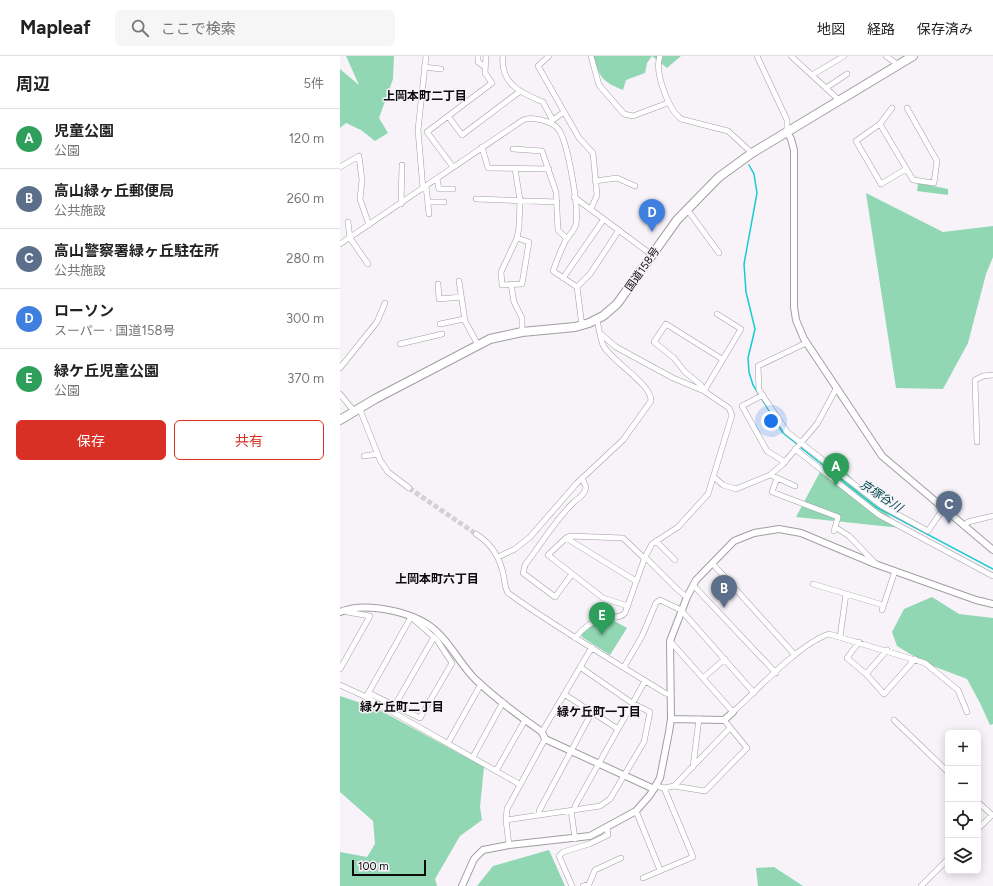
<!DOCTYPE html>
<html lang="ja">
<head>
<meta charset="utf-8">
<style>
  :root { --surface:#fff; --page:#f6f6f6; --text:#222; --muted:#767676; --line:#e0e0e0; --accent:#d93025 }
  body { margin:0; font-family:Figtree,"Noto Sans JP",sans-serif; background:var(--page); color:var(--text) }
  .controls { position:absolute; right:12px; bottom:12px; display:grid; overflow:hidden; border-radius:6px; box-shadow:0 2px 10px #0003 }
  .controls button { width:36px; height:36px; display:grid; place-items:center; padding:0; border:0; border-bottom:1px solid var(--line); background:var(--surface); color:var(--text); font:20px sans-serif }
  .scale { position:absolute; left:12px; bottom:10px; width:74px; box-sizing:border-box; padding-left:4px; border:2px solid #0d0c0d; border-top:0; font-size:11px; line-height:14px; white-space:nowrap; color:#0d0c0d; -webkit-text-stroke:3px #f7f3f8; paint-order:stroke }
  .you { position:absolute; left:431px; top:365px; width:14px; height:14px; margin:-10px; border:3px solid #fff; border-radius:50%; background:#1a73e8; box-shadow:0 0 0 6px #1a73e833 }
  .badge { display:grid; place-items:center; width:26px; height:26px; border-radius:50%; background:var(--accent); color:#fff; font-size:13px; font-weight:700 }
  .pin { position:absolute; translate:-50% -33px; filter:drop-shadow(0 1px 2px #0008) }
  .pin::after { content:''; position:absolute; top:21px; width:14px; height:12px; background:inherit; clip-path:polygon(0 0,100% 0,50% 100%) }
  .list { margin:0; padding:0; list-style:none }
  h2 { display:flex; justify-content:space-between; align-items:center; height:52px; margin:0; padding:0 16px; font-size:17px }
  h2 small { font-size:13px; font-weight:400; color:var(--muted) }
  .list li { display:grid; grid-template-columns:26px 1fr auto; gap:12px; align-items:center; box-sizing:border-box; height:60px; padding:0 16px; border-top:1px solid var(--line) }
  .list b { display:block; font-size:15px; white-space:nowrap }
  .list p { margin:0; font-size:13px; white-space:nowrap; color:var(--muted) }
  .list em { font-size:13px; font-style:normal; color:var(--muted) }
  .actions { display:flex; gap:8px; padding:12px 16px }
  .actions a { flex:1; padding:9px 0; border:1px solid var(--accent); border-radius:6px; text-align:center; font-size:14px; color:var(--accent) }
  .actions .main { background:var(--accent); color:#fff }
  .icon { flex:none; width:22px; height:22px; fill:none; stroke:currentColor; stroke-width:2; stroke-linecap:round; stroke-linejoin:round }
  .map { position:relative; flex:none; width:653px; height:830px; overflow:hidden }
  header { display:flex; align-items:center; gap:24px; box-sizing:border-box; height:56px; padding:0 20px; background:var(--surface); border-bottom:1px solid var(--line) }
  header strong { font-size:19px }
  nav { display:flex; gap:22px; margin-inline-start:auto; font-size:14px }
  .search { width:280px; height:36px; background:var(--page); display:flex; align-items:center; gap:10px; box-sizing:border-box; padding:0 14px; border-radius:6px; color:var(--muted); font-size:15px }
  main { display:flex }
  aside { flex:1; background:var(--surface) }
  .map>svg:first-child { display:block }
  .green { fill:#91d7b4 }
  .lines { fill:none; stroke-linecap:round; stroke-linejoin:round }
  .stream { stroke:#18cbd2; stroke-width:1.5 }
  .minor-tunnel { stroke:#d4d0d5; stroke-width:5; stroke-dasharray:5 2.5; stroke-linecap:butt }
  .minor-casing { stroke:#a19ea2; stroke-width:6 }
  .tertiary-casing { stroke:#a19ea2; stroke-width:8 }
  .trunk-casing { stroke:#a19ea2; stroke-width:10 }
  .minor { stroke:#fff; stroke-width:5 }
  .tertiary { stroke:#fff; stroke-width:6 }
  .trunk { stroke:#fff; stroke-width:8 }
  .labels { text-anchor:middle; stroke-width:3; stroke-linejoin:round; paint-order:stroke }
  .street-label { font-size:11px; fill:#0d0c0d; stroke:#f7f3f8 }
  .neighbourhood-label { font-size:12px; font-weight:bold; fill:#0d0c0d; stroke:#f7f3f8 }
  .water-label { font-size:12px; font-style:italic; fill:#00494c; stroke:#f7f3f8 }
</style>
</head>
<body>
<header>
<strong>Mapleaf</strong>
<div class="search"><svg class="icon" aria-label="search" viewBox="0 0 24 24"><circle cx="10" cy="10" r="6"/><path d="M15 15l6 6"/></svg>ここで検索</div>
<nav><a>地図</a><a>経路</a><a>保存済み</a></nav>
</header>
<main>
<aside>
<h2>周辺<small>5件</small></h2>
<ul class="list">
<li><span class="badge" style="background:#2e9e5b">A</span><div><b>児童公園</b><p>公園</p></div><em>120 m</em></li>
<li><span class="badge" style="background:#5c6f8a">B</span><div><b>高山緑ヶ丘郵便局</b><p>公共施設</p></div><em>260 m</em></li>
<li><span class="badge" style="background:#5c6f8a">C</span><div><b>高山警察署緑ヶ丘駐在所</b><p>公共施設</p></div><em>280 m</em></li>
<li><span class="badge" style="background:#3f7fe0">D</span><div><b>ローソン</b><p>スーパー · 国道158号</p></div><em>300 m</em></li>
<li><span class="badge" style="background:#2e9e5b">E</span><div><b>緑ケ丘児童公園</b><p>公園</p></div><em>370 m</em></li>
</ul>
<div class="actions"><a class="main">保存</a><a>共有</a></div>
</aside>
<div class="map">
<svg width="653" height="830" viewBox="0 0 653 830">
  <rect width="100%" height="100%" fill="#f7f3f8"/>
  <path class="green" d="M 6,0 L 54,0 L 53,23 L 39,62 L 48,77 L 35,85 L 21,74 L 6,67 L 0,72 L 0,13 L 19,29 Z
    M 252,0 L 341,0 L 327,12 L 312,0 L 307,7 L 305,17 L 286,24 L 283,34 C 261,25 261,22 252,0 Z
    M 578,127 L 608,133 L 608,139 L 577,135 Z
    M 526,137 L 603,176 L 653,170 L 653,201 L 646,218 L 628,287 L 603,333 L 556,332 Z
    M 489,399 L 561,472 L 456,461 Z
    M 592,541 L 619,558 L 653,562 L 653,668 L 650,669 L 640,647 L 627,623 L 585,607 L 557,590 L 552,576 L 564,553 Z
    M 271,563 L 287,572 L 270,599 L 242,581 L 241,577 L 257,567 Z
    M 0,640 L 36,652 L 144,711 L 140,751 L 142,764 L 120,780 L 95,823 L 97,830 L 0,830 L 0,796 L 27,801 L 35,788 L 33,765 L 0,736 Z
    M 209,794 L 225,830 L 137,830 L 153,810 Z
    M 434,811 L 463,830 L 418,830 L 416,812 Z"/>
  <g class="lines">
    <path class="stream" d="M 409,109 L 414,118 L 417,137 L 404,208 L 406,236 L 415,273 L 408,302 L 409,316 L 413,329 L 443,377 L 457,388
      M 460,391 L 536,451 L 653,513"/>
    <path class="minor-tunnel" d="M 69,432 L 136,478"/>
    <g class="minor-casing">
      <path id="minor" d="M 138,0 L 138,6 L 145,11
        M 163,0 C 160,28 181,37 203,46 L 212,63
        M 209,0 L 198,10 L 239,82 L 253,97 L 257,139 L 251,153
        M 251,0 L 259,29 L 284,58 L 293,60 L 325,48
        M 320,0 C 314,15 328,53 341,63 L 388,75 L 412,97
        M 417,0 L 447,64 L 447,76
        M 451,0 L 499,44
        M 546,0 L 557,8
        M 84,11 L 101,13
        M 472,19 L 504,0
        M 486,32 L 507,18
        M 552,52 L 540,68 L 516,85 L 541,128 L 566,113
        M 108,60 L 122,79 L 179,36
        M 210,66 L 224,56
        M 540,68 L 573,124 L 594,127 L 597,105 L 567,52
        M 142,91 L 148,112 L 209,113
        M 173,93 L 202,95 L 216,136 L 218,174 L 227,183
        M 0,111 L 19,100 L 22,124 L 20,143 L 29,169
        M 113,111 L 87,76 L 152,27 L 145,17 L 146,0
        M 175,113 L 180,144 L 179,171 L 177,182 L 161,216 L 162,229 L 182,228 L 189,186 L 177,182
        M 97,123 L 99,133 L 113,133
        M 255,125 L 277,122 L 295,130
        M 86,130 L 89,158
        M 83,133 L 78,74 L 86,0
        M 234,141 L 312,199
        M 136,143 L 217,146
        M 88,146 L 104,146
        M 61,148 L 62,109
        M 347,153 L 379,197
        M 8,166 L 10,182 L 28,208
        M 0,188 L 183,64 C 192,60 213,65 219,74 C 228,88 239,151 236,168 C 235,174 229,179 226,184 C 221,193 217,204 213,215 L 237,231 L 242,270
        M 223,222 L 264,163
        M 119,225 L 125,265 L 138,289
        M 98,228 L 99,243 L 121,241
        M 171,228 L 174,246 L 182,262 L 182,276
        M 237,231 L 250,218 L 279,174
        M 100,268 L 124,263
        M 466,287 L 418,310 L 419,334 L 447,376 L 542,450 L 588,475 L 603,453
        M 60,288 L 102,278
        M 0,312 L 37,266 L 45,247
        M 364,335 L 361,329 L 345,316 L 334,302 L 314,286 L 326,268 L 382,303
        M 364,335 L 401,273 L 377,258
        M 0,338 L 14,355
        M 423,339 L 402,350 L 427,395 L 445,406
        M 19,351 L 40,404 L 48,416 L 69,432
        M 637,386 L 635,324 L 643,320 L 653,319
        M 455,393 L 539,459 L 653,520
        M 24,400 L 37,398
        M 430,419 L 437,422 L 432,436 L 498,461 L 494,475
        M 374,421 L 383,429 L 396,433 L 430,419 L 443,408 L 477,368 L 496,333
        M 437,422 L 455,430
        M 624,470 L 628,466 L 653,460
        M 495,471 L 509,480 L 536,508
        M 136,478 C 152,488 161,503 164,522 C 165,527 165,532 168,537 C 218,573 272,604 325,637 L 331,639
        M 226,482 L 230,480 L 283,482 L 304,502
        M 316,485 L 335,504
        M 158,501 L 175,493 L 190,481 L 237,427 L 283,384 L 311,345 C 312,328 272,306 263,289 C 260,282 259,272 257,264
        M 305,501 L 338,534 L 347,541
        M 372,507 L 455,599
        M 232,518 L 215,541 L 183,517 L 185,509 C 199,491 216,463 233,447 C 238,442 245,439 246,431 L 242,422
        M 473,528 L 543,549
        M 353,529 L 436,617
        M 288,550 L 263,542 L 208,499 L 226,482 L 296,525
        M 542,554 L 555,515
        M 500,581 L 506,538
        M 235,582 C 242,573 253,564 264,562 C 271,560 280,563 285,557 L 305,501 L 312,488 L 338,471 L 368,438 L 392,359 L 389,352 L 364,335 L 333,322 L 276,291 L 261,278
        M 330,585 L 393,656 C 418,633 459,588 489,578 L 585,607 L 618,634 L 627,656
        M 519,586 L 507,602 L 526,618 L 544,638 L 575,603
        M 284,611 L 302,580 L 316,547 L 320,544 L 341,554 L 414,637
        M 0,613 L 30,560 L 7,556 L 4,554
        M 526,618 L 547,594
        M 363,622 L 385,603
        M 0,629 L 26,641 L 179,728
        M 224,638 L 278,673
        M 26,641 L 71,561 L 97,584 L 112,607 L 80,662 L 29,637
        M 55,649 L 94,581
        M 554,664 L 608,716
        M 202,676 L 252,591
        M 108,687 L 141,628
        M 133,701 L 163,646
        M 353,711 L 359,663
        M 156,715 L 185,664
        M 316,730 L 324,732 L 334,730 L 365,735 L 407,692 L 384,664
        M 334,730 L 389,673
        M 638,746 L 652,759 L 638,773
        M 235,753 L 235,750 L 305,625
        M 231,754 L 235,783
        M 296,755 L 320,814
        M 199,759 L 199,755 L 252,656
        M 166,764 L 260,750 L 270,743 L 304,686 L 310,656 L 292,647 L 240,611
        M 169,789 L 166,764 L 167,753 L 205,683
        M 303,822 L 353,801 L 324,732
        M 232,830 L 219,800 L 223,796 L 249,788 L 268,779 L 267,772
        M 243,830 L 249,828 L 255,814 L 281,802
        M 581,830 L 608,803"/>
    </g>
    <g class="tertiary-casing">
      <path id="tertiary" d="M 447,76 L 451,83 L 454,94 L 454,251 L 456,264 L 464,283 L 542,400 L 653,494
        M 0,556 C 26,545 77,556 97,576 C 112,590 121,609 135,623 C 155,642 179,660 202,676 L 205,683 L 314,733
        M 331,663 L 384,664 L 393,656
        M 122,830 L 134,803 L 143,794 L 169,789 L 250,780 L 296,755 L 310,739 L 320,722 L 329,676 L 331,663 L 330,585 L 347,541 L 356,524 L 394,485 L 414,477 L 439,473 L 461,477 L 535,508 L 636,544 L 653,548"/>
    </g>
    <g class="trunk-casing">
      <path id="trunk" d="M 0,364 L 35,343 L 150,283 L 182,276 L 235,271 L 249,267 L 263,260 L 277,248 L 337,164 L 379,121 L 412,97 L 573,0"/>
    </g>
    <use href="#minor" class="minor"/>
    <use href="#tertiary" class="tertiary"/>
    <use href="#trunk" class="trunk"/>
  </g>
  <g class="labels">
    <g class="street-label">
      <text transform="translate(302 213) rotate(-55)" y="4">国道158号</text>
    </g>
    <g class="neighbourhood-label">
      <text x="85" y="44">上岡本町二丁目</text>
      <text x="97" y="527">上岡本町六丁目</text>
      <text x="62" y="655">緑ケ丘町二丁目</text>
      <text x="259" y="660">緑ケ丘町一丁目</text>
    </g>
    <g class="water-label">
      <text transform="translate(541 440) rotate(33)" y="4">京塚谷川</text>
    </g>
  </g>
</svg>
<div class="controls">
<button>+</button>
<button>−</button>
<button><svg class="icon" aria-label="locate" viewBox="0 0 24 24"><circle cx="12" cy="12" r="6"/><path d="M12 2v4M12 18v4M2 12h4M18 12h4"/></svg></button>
<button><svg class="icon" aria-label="layers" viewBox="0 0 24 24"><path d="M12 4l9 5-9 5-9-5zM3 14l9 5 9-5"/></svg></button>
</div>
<div class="scale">100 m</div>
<div class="you"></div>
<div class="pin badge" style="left:496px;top:430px;background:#2e9e5b">A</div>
<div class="pin badge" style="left:384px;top:552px;background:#5c6f8a">B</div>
<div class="pin badge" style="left:609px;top:468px;background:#5c6f8a">C</div>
<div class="pin badge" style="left:312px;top:176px;background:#3f7fe0">D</div>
<div class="pin badge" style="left:262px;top:579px;background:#2e9e5b">E</div>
</div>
</main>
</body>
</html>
